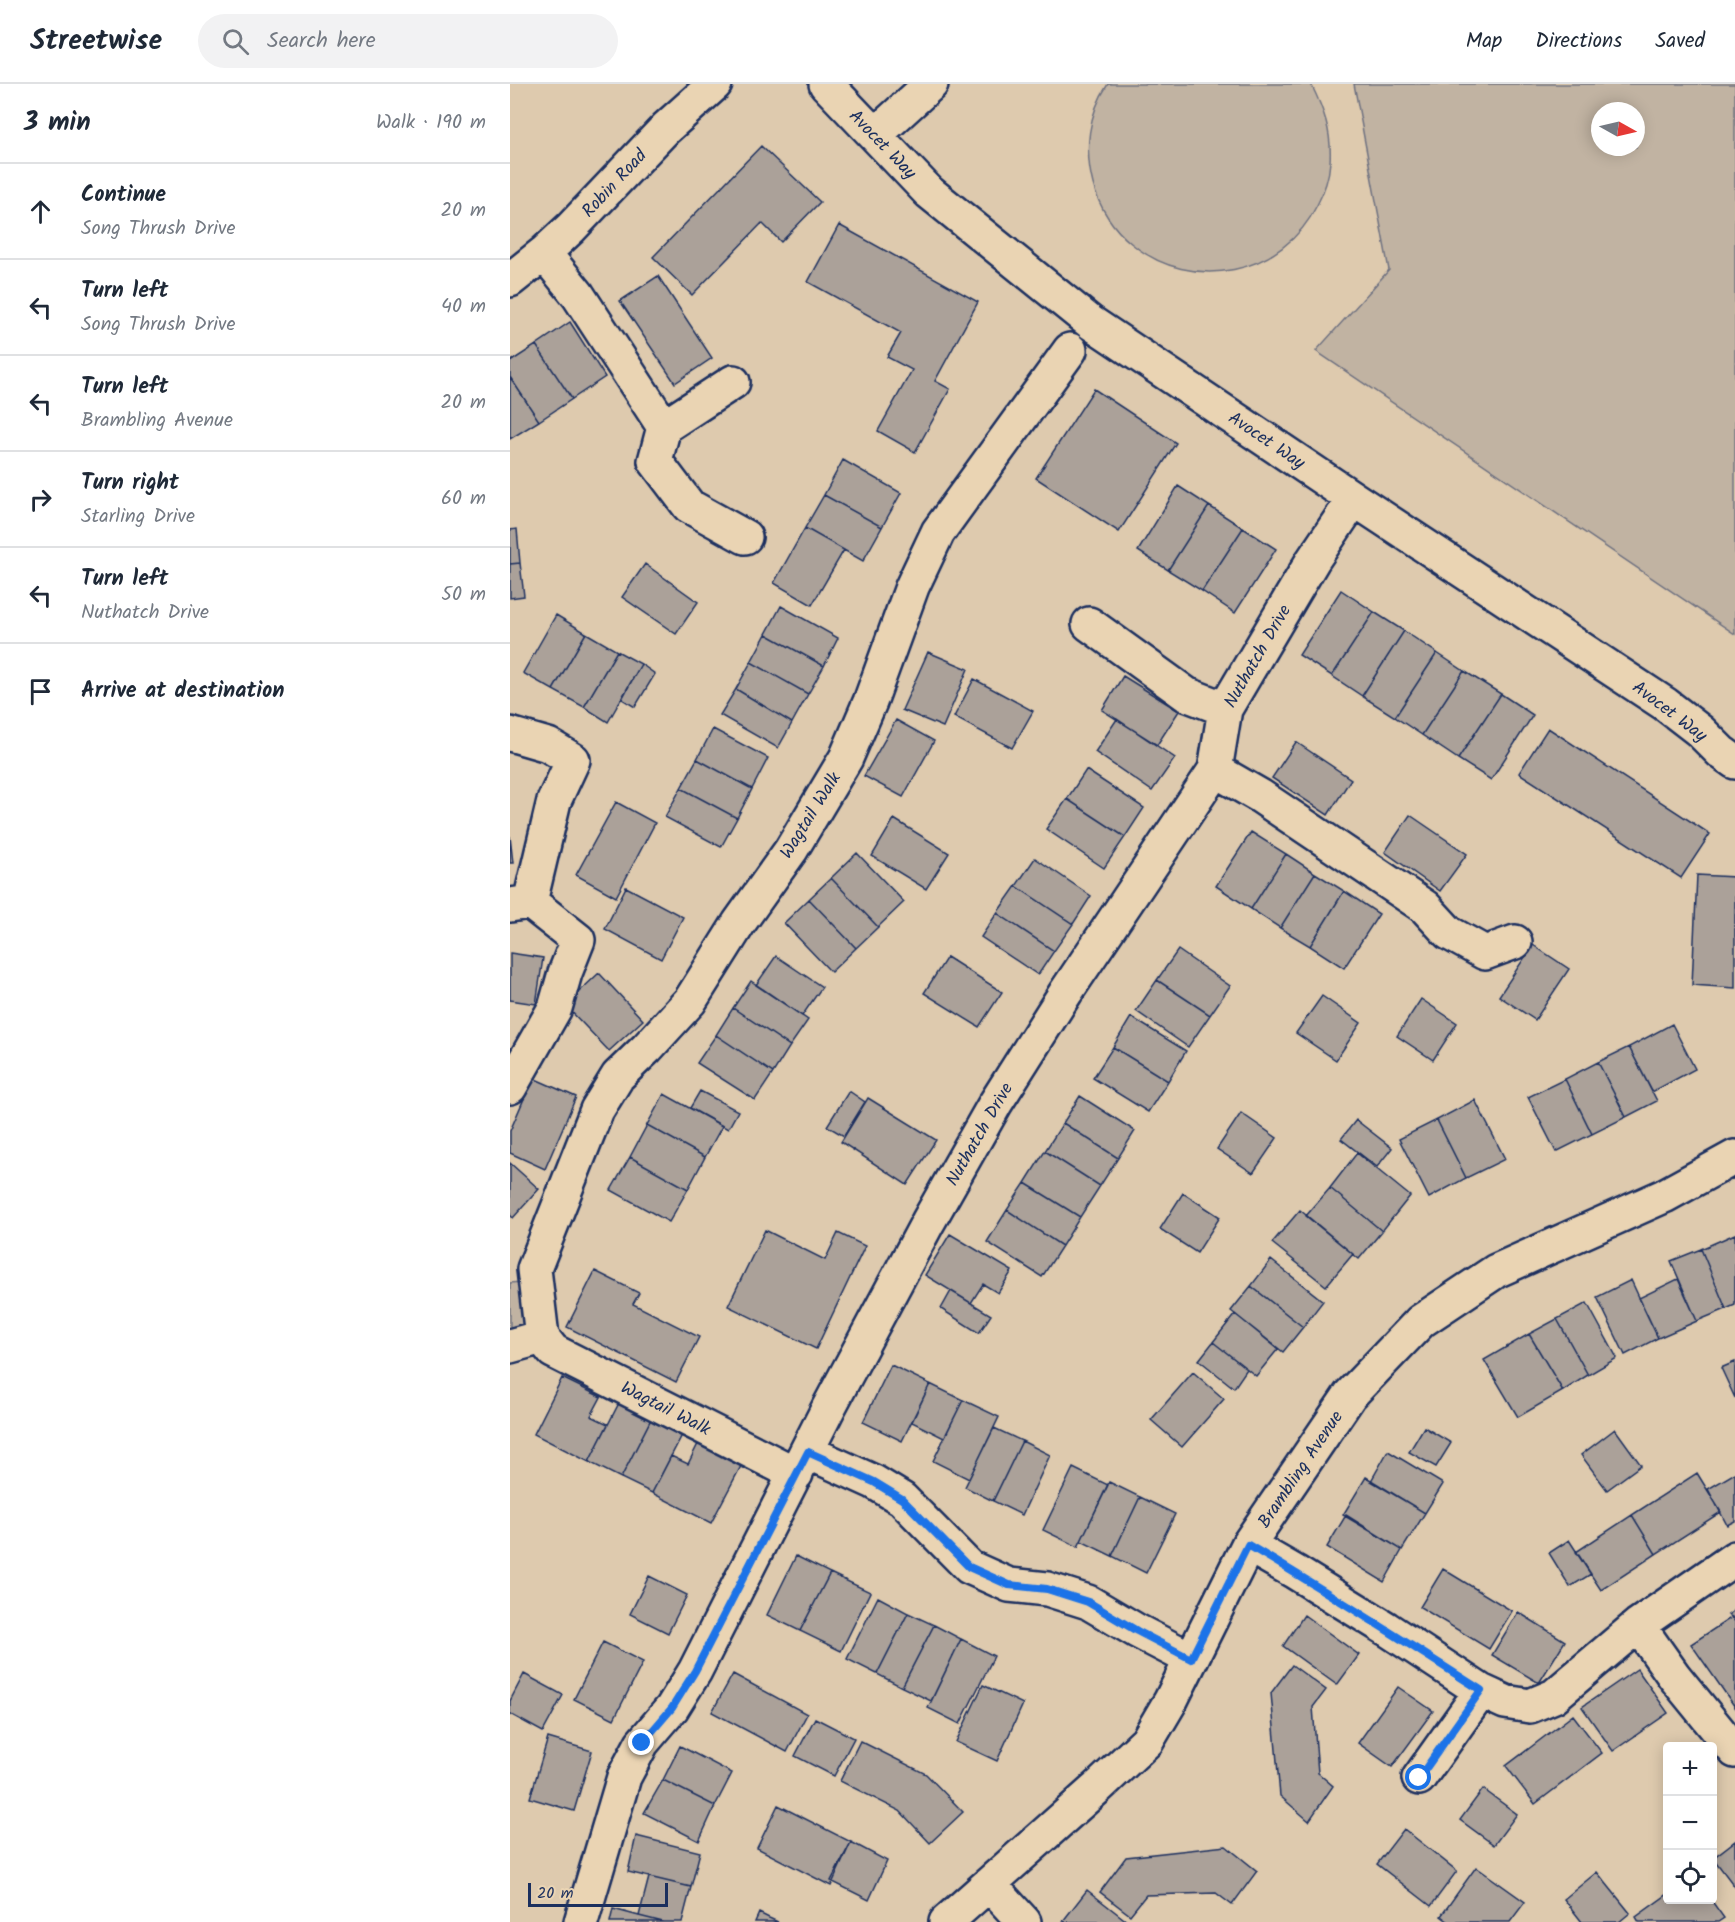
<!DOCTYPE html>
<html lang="en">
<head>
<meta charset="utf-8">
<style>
  :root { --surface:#fff; --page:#f2f2f3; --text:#1f2937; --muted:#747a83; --line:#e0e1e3 }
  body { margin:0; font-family:Kalam,sans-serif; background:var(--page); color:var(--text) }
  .controls { position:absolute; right:18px; bottom:18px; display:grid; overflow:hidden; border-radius:6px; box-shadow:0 3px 15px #0003 }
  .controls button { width:54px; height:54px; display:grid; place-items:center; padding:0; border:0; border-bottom:2px solid var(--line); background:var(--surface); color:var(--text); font:30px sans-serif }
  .compass { position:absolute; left:1081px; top:18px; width:54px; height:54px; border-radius:50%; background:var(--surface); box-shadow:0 3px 15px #0003; rotate:98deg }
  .scale { position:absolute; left:18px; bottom:15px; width:140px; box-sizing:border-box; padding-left:6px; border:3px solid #1b2f5e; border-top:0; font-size:16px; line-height:21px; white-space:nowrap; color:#1b2f5e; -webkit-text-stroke:4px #ead4b3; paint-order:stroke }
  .stop { position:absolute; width:18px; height:18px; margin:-14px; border:4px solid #1a73e8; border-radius:50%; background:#fff }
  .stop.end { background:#1a73e8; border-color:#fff; box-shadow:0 2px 6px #0008 }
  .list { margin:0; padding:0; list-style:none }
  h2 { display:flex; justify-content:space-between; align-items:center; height:78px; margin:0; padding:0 24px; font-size:26px }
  h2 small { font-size:20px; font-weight:400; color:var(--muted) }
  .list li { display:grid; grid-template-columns:39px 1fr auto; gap:18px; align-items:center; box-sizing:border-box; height:96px; padding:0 24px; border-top:2px solid var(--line) }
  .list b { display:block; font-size:22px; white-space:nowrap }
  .list p { margin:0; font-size:20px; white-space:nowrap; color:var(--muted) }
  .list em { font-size:20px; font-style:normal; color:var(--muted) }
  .icon { flex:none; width:33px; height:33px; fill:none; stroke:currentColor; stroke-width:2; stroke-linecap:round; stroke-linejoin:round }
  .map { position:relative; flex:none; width:1225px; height:1838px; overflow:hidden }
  header { display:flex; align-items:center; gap:36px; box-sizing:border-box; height:84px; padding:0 30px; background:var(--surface); border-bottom:2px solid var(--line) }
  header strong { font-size:28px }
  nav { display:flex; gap:33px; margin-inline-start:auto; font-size:21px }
  .search { width:420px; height:54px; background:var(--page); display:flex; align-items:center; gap:15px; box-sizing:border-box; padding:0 21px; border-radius:33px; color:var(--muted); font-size:22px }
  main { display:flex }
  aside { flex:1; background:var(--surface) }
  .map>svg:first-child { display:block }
  .green { fill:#c1b3a2; stroke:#6e7180; stroke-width:1.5; fill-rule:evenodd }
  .building { fill:#aba199; stroke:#1b2f5e; stroke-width:1.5 }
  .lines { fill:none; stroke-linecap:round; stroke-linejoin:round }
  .minor-casing { stroke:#1b2f5e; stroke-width:38 }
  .minor { stroke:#ead4b3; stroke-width:33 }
  .route { stroke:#1a73e8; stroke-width:8 }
  .labels { text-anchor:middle; stroke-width:4.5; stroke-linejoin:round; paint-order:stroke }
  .street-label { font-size:18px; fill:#1b2f5e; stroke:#ead4b3 }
</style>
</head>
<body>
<header>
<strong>Streetwise</strong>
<div class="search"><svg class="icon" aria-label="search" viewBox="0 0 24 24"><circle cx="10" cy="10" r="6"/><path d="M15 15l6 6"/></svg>Search here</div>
<nav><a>Map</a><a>Directions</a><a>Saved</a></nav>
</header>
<main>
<aside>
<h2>3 min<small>Walk · 190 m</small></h2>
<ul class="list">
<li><svg class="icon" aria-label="ahead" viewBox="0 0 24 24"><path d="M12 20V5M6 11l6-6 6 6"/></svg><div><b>Continue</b><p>Song Thrush Drive</p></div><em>20 m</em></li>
<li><svg class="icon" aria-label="left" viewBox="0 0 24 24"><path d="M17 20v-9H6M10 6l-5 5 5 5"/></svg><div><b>Turn left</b><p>Song Thrush Drive</p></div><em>40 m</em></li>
<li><svg class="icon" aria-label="left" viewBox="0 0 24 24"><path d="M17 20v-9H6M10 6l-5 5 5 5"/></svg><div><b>Turn left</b><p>Brambling Avenue</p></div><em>20 m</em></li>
<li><svg class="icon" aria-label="right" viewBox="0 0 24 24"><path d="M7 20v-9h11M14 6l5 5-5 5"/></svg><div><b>Turn right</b><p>Starling Drive</p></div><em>60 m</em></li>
<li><svg class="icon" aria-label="left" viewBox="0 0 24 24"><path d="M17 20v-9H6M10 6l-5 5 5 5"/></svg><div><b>Turn left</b><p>Nuthatch Drive</p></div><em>50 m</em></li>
<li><svg class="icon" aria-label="arrive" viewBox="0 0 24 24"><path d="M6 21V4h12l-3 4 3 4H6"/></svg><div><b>Arrive at destination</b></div></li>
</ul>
</aside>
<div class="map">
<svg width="1225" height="1838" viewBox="0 0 1225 1838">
  <rect width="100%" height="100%" fill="#decaae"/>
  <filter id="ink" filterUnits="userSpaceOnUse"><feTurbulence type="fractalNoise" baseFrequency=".0167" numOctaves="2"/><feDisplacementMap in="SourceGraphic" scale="12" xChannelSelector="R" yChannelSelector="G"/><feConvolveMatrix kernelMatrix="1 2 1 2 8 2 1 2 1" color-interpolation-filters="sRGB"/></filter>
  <g filter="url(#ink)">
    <path class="green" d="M 598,0 L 801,0 C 814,26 822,48 820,78 C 819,93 814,108 807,121 C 773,192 681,209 622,160 C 603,145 589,123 583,100 C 574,66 578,30 598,0 Z
      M 844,0 L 1225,0 L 1225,550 L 806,267 L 879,186 ZM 1090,27 L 1126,27 L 1126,63 L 1090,63 Z
      M 11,1198 L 22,1244 L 0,1259 L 0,1199 Z"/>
    <path class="building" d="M 251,62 L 310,118 L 271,158 L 252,139 L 182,211 L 143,173 Z
      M 329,141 L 468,218 L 425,297 L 440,305 L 405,368 L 368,347 L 402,286 L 377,273 L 391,249 L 298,198 Z
      M 148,192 L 202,274 L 165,299 L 110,217 Z
      M 60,238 L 95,293 L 62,315 L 26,261 Z
      M 26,261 L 62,315 L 29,337 L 0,293 L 0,278 Z
      M 0,293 L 29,337 L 0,355 Z
      M 584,305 L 666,359 L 609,448 L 526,394 Z
      M 333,376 L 391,409 L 372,443 L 314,411 Z
      M 668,402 L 699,422 L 658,486 L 628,467 Z
      M 314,411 L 372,443 L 353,477 L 295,444 Z
      M 699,422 L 733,444 L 692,507 L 658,486 Z
      M 295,444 L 334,466 L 302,521 L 264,499 Z
      M 733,444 L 766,465 L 725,529 L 692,507 Z
      M 7,445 L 10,479 L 0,480 L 0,446 Z
      M 10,479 L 14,512 L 0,514 L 0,480 Z
      M 135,480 L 188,518 L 166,550 L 112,513 Z
      M 831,506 L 864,528 L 822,592 L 789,571 Z
      M 271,522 L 328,554 L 314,582 L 256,550 Z
      M 864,528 L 894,547 L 852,612 L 822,592 Z
      M 46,531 L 76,549 L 43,606 L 13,589 Z
      M 894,547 L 927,569 L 885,633 L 852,612 Z
      M 76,549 L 107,567 L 74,623 L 43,606 Z
      M 256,550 L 314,582 L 298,610 L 241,578 Z
      M 107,567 L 131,580 L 98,638 L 74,623 Z
      M 418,568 L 458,585 L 433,643 L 392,626 Z
      M 927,569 L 954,587 L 912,651 L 885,633 Z
      M 241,578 L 298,610 L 282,639 L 226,605 Z
      M 131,580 L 145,590 L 125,623 L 112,615 Z
      M 954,587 L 991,610 L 948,675 L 912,651 Z
      M 613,592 L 669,627 L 647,661 L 592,626 Z
      M 464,595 L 523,627 L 502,664 L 444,633 Z
      M 226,605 L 282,639 L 268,664 L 210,631 Z
      M 991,610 L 1023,631 L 981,696 L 948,675 Z
      M 607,635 L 665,674 L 642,707 L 585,668 Z
      M 386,636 L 424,657 L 393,713 L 354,692 Z
      M 1038,644 L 1200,750 L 1171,794 L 1009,689 Z
      M 203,645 L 258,674 L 242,705 L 187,675 Z
      M 786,658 L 841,695 L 818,731 L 762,694 Z
      M 187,675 L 242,705 L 227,734 L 171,704 Z
      M 576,686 L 634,724 L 615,753 L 557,715 Z
      M 171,704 L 227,734 L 211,763 L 155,733 Z
      M 557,715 L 615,753 L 594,784 L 536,745 Z
      M 106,718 L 145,739 L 106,813 L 66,791 Z
      M 900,731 L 957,770 L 930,807 L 875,768 Z
      M 384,735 L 439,769 L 416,805 L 362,772 Z
      M 741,748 L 776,770 L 741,825 L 706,802 Z
      M 0,752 L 3,779 L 0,779 Z
      M 347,769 L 394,818 L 368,843 L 321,794 Z
      M 776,770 L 805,789 L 770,844 L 741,825 Z
      M 525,774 L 581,812 L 563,840 L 506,802 Z
      M 805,789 L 834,807 L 800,862 L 770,844 Z
      M 1187,791 L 1225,793 L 1225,904 L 1182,901 Z
      M 321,794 L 368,843 L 346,864 L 299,815 Z
      M 506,802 L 563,840 L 544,867 L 487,829 Z
      M 116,803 L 173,833 L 151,875 L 95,845 Z
      M 834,807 L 869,830 L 834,884 L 800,862 Z
      M 299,815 L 346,864 L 321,888 L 274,839 Z
      M 487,829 L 544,867 L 528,891 L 471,853 Z
      M 1023,861 L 1059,885 L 1025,936 L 989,912 Z
      M 668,866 L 720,902 L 700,931 L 647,896 Z
      M 0,869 L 33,874 L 26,920 L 0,916 Z
      M 266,872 L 312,903 L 292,932 L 246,901 Z
      M 437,873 L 492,908 L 469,943 L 414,909 Z
      M 89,889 L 133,936 L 99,967 L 55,921 Z
      M 647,896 L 700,931 L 678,963 L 626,927 Z
      M 241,897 L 298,936 L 280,962 L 223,924 Z
      M 812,912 L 851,939 L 826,976 L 786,949 Z
      M 911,915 L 947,939 L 923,976 L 887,952 Z
      M 223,924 L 280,962 L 263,989 L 206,951 Z
      M 621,933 L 676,967 L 658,997 L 603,963 Z
      M 1162,940 L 1185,985 L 1142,1008 L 1119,963 Z
      M 206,951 L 263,989 L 245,1016 L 187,979 Z
      M 603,963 L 658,997 L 638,1028 L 583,994 Z
      M 1119,963 L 1147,1017 L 1116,1033 L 1088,978 Z
      M 1088,978 L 1116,1033 L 1082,1050 L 1055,995 Z
      M 23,994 L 66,1013 L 35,1085 L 0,1069 L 0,1047 Z
      M 1055,995 L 1082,1050 L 1046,1068 L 1018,1013 Z
      M 190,1007 L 228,1027 L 218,1045 L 180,1024 Z
      M 339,1007 L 355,1018 L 334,1052 L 317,1042 Z
      M 154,1010 L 212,1042 L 195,1073 L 137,1041 Z
      M 570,1012 L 625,1047 L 608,1074 L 553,1039 Z
      M 358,1014 L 426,1056 L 397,1101 L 331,1058 Z
      M 965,1016 L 995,1075 L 956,1094 L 927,1036 Z
      M 731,1029 L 767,1054 L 743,1089 L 707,1065 Z
      M 846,1036 L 882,1064 L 867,1083 L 831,1055 Z
      M 927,1036 L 956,1094 L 919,1114 L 889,1055 Z
      M 553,1039 L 608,1074 L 590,1102 L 535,1067 Z
      M 137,1041 L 195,1073 L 178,1105 L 120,1073 Z
      M 535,1067 L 590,1102 L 570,1133 L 515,1099 Z
      M 847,1069 L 900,1112 L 872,1147 L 820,1104 Z
      M 120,1073 L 178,1105 L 159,1138 L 101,1106 Z
      M 0,1079 L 29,1105 L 3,1134 L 0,1131 Z
      M 515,1099 L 570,1133 L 552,1162 L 497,1126 Z
      M 820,1104 L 872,1147 L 849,1175 L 796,1132 Z
      M 673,1109 L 710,1133 L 687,1169 L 650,1145 Z
      M 497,1126 L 552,1162 L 532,1193 L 477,1158 Z
      M 790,1126 L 843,1170 L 816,1202 L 762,1159 Z
      M 255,1146 L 315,1176 L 328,1149 L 355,1162 L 306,1265 L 218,1222 Z
      M 440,1150 L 502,1187 L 488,1209 L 473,1200 L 461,1219 L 415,1191 Z
      M 1225,1150 L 1225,1221 L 1216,1225 L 1191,1165 Z
      M 1191,1165 L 1216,1225 L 1187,1237 L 1161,1177 Z
      M 761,1176 L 813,1217 L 793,1243 L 741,1202 Z
      M 85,1187 L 129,1209 L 123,1220 L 189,1253 L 166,1298 L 57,1243 Z
      M 1168,1195 L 1187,1237 L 1148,1254 L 1129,1214 Z
      M 1121,1196 L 1148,1254 L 1115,1271 L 1087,1213 Z
      M 741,1202 L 793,1243 L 773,1268 L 721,1227 Z
      M 441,1207 L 481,1231 L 469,1249 L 431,1225 Z
      M 1077,1219 L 1107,1274 L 1078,1291 L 1047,1235 Z
      M 725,1230 L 768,1265 L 746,1292 L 703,1258 Z
      M 1047,1235 L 1078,1291 L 1053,1307 L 1019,1250 Z
      M 1019,1250 L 1053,1307 L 1008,1333 L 974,1276 Z
      M 703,1258 L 737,1285 L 724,1304 L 689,1276 Z
      M 1225,1278 L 1225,1314 L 1211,1284 Z
      M 381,1281 L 420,1300 L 392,1357 L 353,1338 Z
      M 683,1288 L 714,1315 L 672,1363 L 641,1336 Z
      M 52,1294 L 91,1313 L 81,1332 L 98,1340 L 79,1378 L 24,1350 Z
      M 420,1300 L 453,1316 L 434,1354 L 402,1338 Z
      M 453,1316 L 489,1333 L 459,1395 L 423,1377 Z
      M 109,1319 L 141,1335 L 111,1394 L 79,1378 Z
      M 141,1335 L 172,1351 L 142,1409 L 111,1394 Z
      M 914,1343 L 941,1359 L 926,1383 L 899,1368 Z
      M 484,1344 L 512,1357 L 483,1417 L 455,1403 Z
      M 1105,1345 L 1131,1381 L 1097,1406 L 1071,1371 Z
      M 512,1357 L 540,1371 L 512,1431 L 483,1417 Z
      M 188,1360 L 231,1382 L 201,1439 L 142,1409 L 161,1372 L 178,1380 Z
      M 878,1367 L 933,1400 L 915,1429 L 861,1397 Z
      M 563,1384 L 598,1401 L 568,1463 L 533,1446 Z
      M 1187,1389 L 1211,1428 L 1146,1470 L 1122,1431 Z
      M 1225,1389 L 1225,1437 L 1217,1441 L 1198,1405 Z
      M 856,1393 L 915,1429 L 892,1466 L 833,1431 Z
      M 599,1398 L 630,1413 L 602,1472 L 571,1457 Z
      M 630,1413 L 665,1430 L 636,1489 L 602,1472 Z
      M 836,1431 L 892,1466 L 874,1498 L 817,1463 Z
      M 1122,1431 L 1146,1470 L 1091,1506 L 1066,1468 Z
      M 1059,1456 L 1081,1490 L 1060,1503 L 1039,1469 Z
      M 286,1472 L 320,1489 L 290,1547 L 257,1531 Z
      M 933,1485 L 1002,1527 L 979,1565 L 910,1523 Z
      M 320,1489 L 360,1508 L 331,1567 L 290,1547 Z
      M 139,1492 L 177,1511 L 158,1549 L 120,1530 Z
      M 368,1513 L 398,1529 L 367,1590 L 337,1575 Z
      M 1225,1526 L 1225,1538 L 1222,1533 L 1218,1531 Z
      M 1008,1528 L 1055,1557 L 1029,1599 L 982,1571 Z
      M 398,1529 L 424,1541 L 392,1603 L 367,1590 Z
      M 794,1531 L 849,1571 L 827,1601 L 773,1562 Z
      M 1222,1533 L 1225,1538 L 1225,1623 L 1181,1560 Z
      M 424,1541 L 451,1555 L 421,1617 L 392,1603 Z
      M 451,1555 L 484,1572 L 450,1640 L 418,1624 Z
      M 93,1558 L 133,1578 L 104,1635 L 64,1615 Z
      M 782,1581 L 816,1606 L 803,1623 L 808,1689 L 823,1702 L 799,1737 L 770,1712 L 761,1609 Z
      M 1127,1585 L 1158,1629 L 1103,1667 L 1072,1623 Z
      M 14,1590 L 53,1611 L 33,1648 L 0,1630 L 0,1617 Z
      M 223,1590 L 297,1630 L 277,1668 L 202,1628 Z
      M 473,1601 L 513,1620 L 487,1677 L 446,1658 Z
      M 888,1603 L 923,1627 L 882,1683 L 848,1659 Z
      M 1063,1631 L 1092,1669 L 1025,1720 L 996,1682 Z
      M 305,1634 L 344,1654 L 324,1692 L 285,1672 Z
      M 38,1654 L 82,1667 L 64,1727 L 20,1714 Z
      M 350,1657 L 416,1690 L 453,1728 L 420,1759 L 390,1727 L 330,1697 Z
      M 170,1662 L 222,1689 L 205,1722 L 153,1696 Z
      M 153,1696 L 205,1722 L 189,1757 L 134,1729 Z
      M 973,1705 L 1007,1730 L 984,1761 L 950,1736 Z
      M 268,1721 L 341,1758 L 321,1802 L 247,1764 Z
      M 894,1745 L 947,1787 L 921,1822 L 867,1780 Z
      M 126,1752 L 190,1768 L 181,1803 L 118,1788 Z
      M 1225,1757 L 1225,1803 L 1203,1774 Z
      M 341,1758 L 377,1777 L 359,1816 L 321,1797 Z
      M 716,1762 L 747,1787 L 722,1821 L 706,1809 L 636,1811 L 620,1831 L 590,1808 L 616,1773 Z
      M 966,1783 L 1015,1818 L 1000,1838 L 939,1838 L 931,1832 Z
      M 1087,1788 L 1120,1829 L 1109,1838 L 1072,1838 L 1054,1815 Z
      M 139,1793 L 181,1803 L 172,1838 L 153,1838 L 129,1832 Z
      M 577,1806 L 618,1838 L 555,1838 L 553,1837 Z
      M 1158,1810 L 1158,1816 L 1201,1816 L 1214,1834 L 1208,1838 L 1129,1838 L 1126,1833 Z
      M 103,1825 L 129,1832 L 153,1838 L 100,1838 Z
      M 249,1829 L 259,1834 L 268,1838 L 245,1838 Z"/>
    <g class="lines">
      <g class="minor-casing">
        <path id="minor" d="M 316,0 L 419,108 L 580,238 L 844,415 L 1155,620 L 1190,647 L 1211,668 L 1225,678
          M 365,51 L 421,0
          M 34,169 L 68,211 L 154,343 L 223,298
          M 0,196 L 34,169 L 61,144 L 156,44 L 205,0
          M 154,343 L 145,377 L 179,422 L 235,453
          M 579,540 L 676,610 L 715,625
          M 0,650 L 38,661 L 63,676 L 44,717 L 20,818 L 0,821
          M 705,686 L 750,712 L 915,823 L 939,849 L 975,869 L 1005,858
          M 0,1003 L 45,924 L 55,889 L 68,856 L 20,818
          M 0,1262 L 32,1253
          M 298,1368 L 364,1398 L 392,1415 L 459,1483 L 499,1501 L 537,1505 L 578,1518 L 627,1547 L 681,1575
          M 286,1390 L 43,1267 L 32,1253 L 24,1185 L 87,1026 L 108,992 L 137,964 L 180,917 L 229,839 L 281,766 L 336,674 L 360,618 L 402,503 L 428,448 L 560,266
          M 738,1461 L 785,1488 L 877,1545 L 971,1607 L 995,1618 L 1020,1622 L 1044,1612 L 1128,1541 L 1225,1474
          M 1128,1541 L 1164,1592 L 1225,1667
          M 909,1694 L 971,1607
          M 479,1800 L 514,1838
          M 71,1838 L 114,1693 L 132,1659 L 162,1624 L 185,1587 L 319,1323 L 418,1138 L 485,1020 L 556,908 L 705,686 L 715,625 L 803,476 L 844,415
          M 436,1838 L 587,1704 L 637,1657 L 660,1618 L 738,1461 L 840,1311 L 911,1237 L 986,1187 L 1154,1112 L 1225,1073"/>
      </g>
      <use href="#minor" class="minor"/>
    </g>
  </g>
  <g class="lines" filter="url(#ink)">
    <path class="route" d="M 132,1659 L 162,1624 L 185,1587 L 298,1368 L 364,1398 L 392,1415 L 459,1483 L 499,1501 L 537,1505 L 578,1518 L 627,1547 L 681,1575 L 738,1461 C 817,1507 894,1557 971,1606 L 909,1694"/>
  </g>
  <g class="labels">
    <g class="street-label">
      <text transform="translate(373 60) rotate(46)" y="6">Avocet Way</text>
      <text transform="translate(104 99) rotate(-47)" y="6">Robin Road</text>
      <text transform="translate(757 356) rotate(34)" y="6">Avocet Way</text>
      <text transform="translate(747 572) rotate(-60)" y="6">Nuthatch Drive</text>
      <text transform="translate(1160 627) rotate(37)" y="6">Avocet Way</text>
      <text transform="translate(300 731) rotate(-58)" y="6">Wagtail Walk</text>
      <text transform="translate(469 1050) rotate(-60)" y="6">Nuthatch Drive</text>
      <text transform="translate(156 1324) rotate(27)" y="6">Wagtail Walk</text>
      <text transform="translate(790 1385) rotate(-56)" y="6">Brambling Avenue</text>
    </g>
  </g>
</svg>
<div class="controls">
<button>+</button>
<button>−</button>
<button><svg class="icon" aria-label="locate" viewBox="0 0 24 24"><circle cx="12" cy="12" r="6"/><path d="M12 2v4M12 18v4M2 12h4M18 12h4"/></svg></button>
</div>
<svg class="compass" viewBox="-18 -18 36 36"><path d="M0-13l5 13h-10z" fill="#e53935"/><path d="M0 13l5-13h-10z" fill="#747a83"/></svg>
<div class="scale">20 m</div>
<div class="stop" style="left:909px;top:1694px"></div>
<div class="stop end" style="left:132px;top:1659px"></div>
</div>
</main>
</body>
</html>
